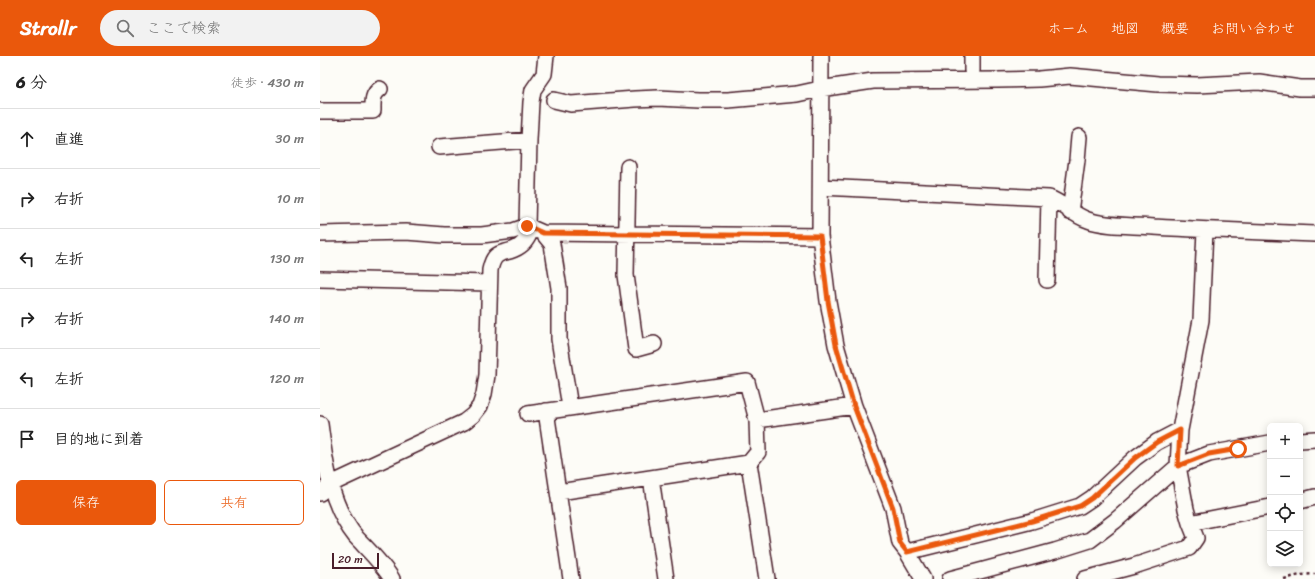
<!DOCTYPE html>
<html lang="ja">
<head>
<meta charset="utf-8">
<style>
  :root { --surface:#fff; --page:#f2f2f2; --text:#222; --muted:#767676; --line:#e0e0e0; --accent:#ea580c }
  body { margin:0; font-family:Sriracha,"Klee One",sans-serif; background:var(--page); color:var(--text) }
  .controls { position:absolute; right:12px; bottom:12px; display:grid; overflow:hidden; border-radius:6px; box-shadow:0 2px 10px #0003 }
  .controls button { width:36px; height:36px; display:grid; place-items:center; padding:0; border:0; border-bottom:1px solid var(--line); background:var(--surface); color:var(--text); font:20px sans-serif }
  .scale { position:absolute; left:12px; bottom:10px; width:47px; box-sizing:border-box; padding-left:4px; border:2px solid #4a1f2b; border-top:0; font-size:11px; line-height:14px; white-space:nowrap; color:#4a1f2b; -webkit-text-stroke:3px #fdfcf7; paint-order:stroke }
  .stop { position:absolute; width:12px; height:12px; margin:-9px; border:3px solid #ea580c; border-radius:50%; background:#fff }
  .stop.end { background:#ea580c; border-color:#fff; box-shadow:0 1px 4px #0008 }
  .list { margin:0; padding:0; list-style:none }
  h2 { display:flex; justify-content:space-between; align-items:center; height:52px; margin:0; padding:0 16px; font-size:17px }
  h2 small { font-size:13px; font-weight:400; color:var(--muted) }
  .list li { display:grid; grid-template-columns:26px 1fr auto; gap:12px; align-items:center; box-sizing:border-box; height:60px; padding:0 16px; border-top:1px solid var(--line) }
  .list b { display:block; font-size:15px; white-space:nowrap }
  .list em { font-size:13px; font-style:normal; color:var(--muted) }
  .actions { display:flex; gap:8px; padding:12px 16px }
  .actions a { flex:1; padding:9px 0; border:1px solid var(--accent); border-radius:6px; text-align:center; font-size:14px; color:var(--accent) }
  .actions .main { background:var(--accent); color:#fff }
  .icon { flex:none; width:22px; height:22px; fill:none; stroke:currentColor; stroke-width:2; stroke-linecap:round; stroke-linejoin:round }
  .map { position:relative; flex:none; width:995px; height:523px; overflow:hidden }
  header { display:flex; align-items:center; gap:24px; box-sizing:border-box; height:56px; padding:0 20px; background:var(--accent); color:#fff }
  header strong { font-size:19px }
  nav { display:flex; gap:22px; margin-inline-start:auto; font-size:14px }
  .search { width:280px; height:36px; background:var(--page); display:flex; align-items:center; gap:10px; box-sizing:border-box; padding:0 14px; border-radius:22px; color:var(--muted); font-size:15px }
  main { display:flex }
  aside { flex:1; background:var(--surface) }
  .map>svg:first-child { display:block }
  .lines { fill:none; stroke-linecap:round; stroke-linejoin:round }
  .minor-casing { stroke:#4a1f2b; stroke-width:18 }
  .path { stroke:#4a1f2b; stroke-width:2.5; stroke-dasharray:3 3; stroke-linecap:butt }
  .minor { stroke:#fdfcf7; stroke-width:15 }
  .route { stroke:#ea580c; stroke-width:5 }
</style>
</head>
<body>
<header>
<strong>Strollr</strong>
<div class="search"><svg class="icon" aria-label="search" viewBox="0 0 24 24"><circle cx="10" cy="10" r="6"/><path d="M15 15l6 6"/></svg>ここで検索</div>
<nav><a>ホーム</a><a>地図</a><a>概要</a><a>お問い合わせ</a></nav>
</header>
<main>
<aside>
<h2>6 分<small>徒歩 · 430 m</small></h2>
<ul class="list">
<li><svg class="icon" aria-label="ahead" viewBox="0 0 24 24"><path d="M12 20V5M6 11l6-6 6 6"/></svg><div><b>直進</b></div><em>30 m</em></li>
<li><svg class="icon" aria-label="right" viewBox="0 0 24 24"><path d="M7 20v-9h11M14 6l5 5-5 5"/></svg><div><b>右折</b></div><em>10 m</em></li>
<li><svg class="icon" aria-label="left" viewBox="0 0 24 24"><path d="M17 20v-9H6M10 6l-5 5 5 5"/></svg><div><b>左折</b></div><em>130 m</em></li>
<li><svg class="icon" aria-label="right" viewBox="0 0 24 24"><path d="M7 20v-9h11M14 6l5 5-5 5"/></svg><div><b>右折</b></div><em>140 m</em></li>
<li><svg class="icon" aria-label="left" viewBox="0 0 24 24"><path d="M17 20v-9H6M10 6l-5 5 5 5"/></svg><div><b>左折</b></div><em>120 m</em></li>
<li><svg class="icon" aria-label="arrive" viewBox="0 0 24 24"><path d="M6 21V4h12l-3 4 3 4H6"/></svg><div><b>目的地に到着</b></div></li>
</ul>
<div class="actions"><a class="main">保存</a><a>共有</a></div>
</aside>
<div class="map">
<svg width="995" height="523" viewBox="0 0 995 523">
  <rect width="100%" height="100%" fill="#fdfcf7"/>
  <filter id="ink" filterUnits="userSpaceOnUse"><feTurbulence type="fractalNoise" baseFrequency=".025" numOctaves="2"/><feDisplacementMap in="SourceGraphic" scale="8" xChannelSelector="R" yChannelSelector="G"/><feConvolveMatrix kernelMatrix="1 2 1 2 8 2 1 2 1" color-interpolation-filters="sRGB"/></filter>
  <g filter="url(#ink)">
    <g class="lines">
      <g class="minor-casing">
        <path id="minor" d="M 226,0 L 224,18 L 213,34 L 211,46 L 209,84 L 207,170 L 223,177 L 232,188 L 239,232 L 239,283 L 250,351
          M 501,0 L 500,180 L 508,245 L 516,289 L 534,350 L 573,452 L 580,487 L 587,496 L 603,523
          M 652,15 L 652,0
          M 234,44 L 251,48 L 315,43 L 338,42 L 378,44 L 408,44 L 477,38 L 500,33 L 553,25 L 678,24 L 719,23 L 750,20 L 838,28 L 877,29 L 939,26 L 980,32 L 995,32
          M 0,55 L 53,55 C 53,46 52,38 60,33
          M 119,91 L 209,84
          M 308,111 L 306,219 L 316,293 L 334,288
          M 501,131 L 729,142 C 743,147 753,159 768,164 C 787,171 814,169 834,171 C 888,174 941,176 995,178
          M 750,156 L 757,104 L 759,81
          M 885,174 L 881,264 L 860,374 L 858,410 L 866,453 L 870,467 L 950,451
          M 223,177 L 500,180
          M 0,178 L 86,176 L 124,179 L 162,179 L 193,175 L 207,170
          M 0,223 L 169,227
          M 727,224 L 729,142
          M 226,355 L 251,523
          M 208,358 L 427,326 L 437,364 L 438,396 L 429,407 L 239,436
          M 437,364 L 534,350
          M 0,368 C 5,407 10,449 36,481 C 49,495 62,507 72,523
          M 980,384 L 995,383
          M 429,407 L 447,523
          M 331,422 L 346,523
          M 0,437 L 11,428 L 144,366 L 153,359 L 160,350 L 164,338 L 167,319 L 170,214 C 175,190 185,201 200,190 C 206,186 209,179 212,172
          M 980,445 L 995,441
          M 587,496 L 712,465 L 760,450 L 772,442 L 815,402 L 837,386 L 860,374
          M 630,523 L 735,495 L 770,484 L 795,465 L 858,410 L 889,398 L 950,387
          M 765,523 L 814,510 L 869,492 L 876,482 L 870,467"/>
      </g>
      <path class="path" d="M 964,523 L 980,519 L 995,518"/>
      <use href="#minor" class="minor"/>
    </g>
  </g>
  <g class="lines" filter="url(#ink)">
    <path class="route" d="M 207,170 L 223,177 L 500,180 L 508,245 L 516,289 L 534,350 L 573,452 L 580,487 L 587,496 L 712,465 L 760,450 L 772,442 L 815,402 L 837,386 L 860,374 L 858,410 L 889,398 L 918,393"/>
  </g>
</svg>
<div class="controls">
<button>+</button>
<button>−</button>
<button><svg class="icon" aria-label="locate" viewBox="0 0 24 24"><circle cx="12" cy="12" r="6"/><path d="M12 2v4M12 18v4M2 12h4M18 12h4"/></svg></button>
<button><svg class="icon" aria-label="layers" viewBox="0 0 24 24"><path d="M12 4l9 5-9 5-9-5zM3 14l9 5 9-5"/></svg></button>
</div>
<div class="scale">20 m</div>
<div class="stop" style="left:918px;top:393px"></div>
<div class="stop end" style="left:207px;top:170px"></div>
</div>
</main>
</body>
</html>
